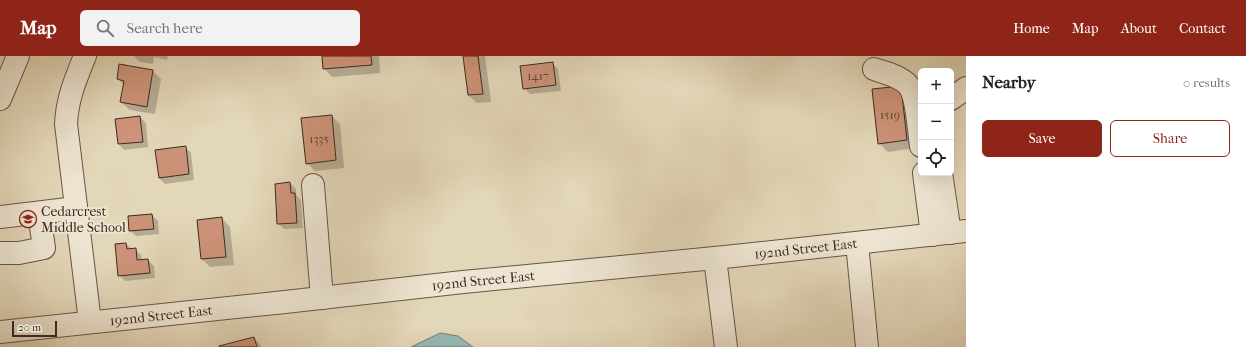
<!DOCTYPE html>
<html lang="en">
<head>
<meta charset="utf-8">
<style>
  :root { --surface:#fff; --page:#f2f2f2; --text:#202124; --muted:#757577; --line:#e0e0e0; --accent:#8f2418 }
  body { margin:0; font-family:"IM FELL French Canon",serif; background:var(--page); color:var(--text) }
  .controls { position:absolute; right:12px; top:12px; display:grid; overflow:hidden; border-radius:6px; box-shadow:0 4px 16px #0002 }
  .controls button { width:36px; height:36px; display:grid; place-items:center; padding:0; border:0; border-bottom:1px solid var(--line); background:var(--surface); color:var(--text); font:20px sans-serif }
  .scale { position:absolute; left:12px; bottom:10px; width:45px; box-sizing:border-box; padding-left:4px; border:2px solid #3e2a21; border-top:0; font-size:11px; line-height:14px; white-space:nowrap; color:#3e2a21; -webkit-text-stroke:3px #ede5d2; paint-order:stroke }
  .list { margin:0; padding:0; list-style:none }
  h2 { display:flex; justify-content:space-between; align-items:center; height:52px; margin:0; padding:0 16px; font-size:17px }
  h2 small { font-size:13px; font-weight:400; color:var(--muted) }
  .actions { display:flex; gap:8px; padding:12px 16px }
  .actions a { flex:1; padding:9px 0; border:1px solid var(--accent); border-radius:6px; text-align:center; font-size:14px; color:var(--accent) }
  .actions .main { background:var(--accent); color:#fff }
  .icon { flex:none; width:22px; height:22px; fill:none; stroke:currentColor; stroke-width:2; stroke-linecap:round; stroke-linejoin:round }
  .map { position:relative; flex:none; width:966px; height:291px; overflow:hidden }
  header { display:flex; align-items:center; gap:24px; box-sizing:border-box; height:56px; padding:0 20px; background:var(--accent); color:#fff }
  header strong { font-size:19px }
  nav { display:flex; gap:22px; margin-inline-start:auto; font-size:14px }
  .search { width:280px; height:36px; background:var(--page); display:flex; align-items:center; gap:10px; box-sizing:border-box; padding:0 14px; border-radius:6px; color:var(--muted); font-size:15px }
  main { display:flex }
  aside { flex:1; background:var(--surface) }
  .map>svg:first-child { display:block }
  .water { fill:#96b8b6; stroke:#737f7a }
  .shadow { fill:#0003 }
  .building { fill:#cd9379; stroke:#3e2a21 }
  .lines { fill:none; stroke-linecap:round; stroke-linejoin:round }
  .minor-casing { stroke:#675547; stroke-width:24 }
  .minor { stroke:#ede5d2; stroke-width:22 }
  .labels { text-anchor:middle; stroke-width:4; stroke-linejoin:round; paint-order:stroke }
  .number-label { font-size:12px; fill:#624437 }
  .poi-label { font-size:14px; fill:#3e2a21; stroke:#ede5d2; text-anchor:start }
  .street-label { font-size:14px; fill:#3e2a21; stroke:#ede5d2 }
</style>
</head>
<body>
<header>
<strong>Map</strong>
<div class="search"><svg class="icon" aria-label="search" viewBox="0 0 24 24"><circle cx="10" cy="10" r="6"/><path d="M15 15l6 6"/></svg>Search here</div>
<nav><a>Home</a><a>Map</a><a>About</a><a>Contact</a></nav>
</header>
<main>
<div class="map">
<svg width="966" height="291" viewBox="0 0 966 291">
  <rect width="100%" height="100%" fill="#e3d7b9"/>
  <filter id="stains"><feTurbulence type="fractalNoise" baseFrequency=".005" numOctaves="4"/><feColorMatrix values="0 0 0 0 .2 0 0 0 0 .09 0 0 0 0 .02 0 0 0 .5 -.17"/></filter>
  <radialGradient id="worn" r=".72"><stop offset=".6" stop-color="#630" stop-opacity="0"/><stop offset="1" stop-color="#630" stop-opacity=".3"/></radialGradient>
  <path class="water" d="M 440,277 L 458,280 L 473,291 L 411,291 Z"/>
  <path class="shadow" d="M 134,0 L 168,0 L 167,4 L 154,1 L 153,8 L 140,6 Z
    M 323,0 L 379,0 L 380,17 L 332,21 L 324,12 Z
    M 464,0 L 485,0 L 491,46 L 477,47 L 468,39 Z
    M 553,8 L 558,13 L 561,35 L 530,38 L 524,32 Z
    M 120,9 L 153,15 L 161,23 L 155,58 L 130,54 L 121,46 L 124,29 L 118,23 Z
    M 901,31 L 915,92 L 888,96 L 879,87 Z
    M 332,60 L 340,68 L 344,112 L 315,115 L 307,107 Z
    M 140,61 L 146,67 L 148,91 L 124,94 L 119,88 Z
    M 185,91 L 191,97 L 194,124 L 165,128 L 159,122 Z
    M 290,127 L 296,133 L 296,139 L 301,144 L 303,172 L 284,173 L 278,167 Z
    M 152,159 L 158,165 L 159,178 L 136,180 L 130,174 Z
    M 222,162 L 230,171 L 234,209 L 210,211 L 202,203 L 198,165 Z
    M 126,188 L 132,193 L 135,193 L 141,199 L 142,204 L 148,204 L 154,210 L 155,222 L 125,225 L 119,219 Z
    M 254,282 L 260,288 L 261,291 L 220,291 Z"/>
  <path class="building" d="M 322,0 L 371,0 L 372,9 L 323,13 Z
    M 463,0 L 478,0 L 483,38 L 468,39 Z
    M 553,6 L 556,29 L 523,33 L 520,10 Z
    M 119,8 L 153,14 L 147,51 L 120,46 L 124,25 L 117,23 Z
    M 901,30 L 907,84 L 878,88 L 872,33 Z
    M 332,59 L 336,104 L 306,108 L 301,62 Z
    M 140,60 L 143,86 L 118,88 L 115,63 Z
    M 186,90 L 189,118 L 159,122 L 155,94 Z
    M 290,126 L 291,137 L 295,137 L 297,167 L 277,168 L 275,128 Z
    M 152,158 L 154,173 L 129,175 L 128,160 Z
    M 222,161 L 226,201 L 201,203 L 197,164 Z
    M 126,187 L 127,193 L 136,192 L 137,204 L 148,203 L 150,217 L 118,220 L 115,188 Z
    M 254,281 L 257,291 L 219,291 L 219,290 Z"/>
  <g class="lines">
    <g class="minor-casing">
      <g id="minor">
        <path d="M 85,0 C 76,22 67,43 66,68 L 90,266"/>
        <path d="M 874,13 C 885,17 900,20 908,29 C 917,38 919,77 921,90"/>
        <path d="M 0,43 L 18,0"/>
        <path d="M 951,43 L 966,32"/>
        <path d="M 924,117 L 932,179"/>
        <path d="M 941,117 L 950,177"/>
        <path d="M 313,129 L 322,242"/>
        <path d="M 0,161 L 76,152"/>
        <path d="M 857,187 L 867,291"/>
        <path d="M 0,197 L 19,197 L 44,192 L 39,157"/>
        <path d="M 715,202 L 726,291"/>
        <path id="s1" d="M 0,276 L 285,246 L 463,226 L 715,202 L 966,175"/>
      </g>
    </g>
    <use href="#minor" class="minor"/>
  </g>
  <defs>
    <g id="school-ring" transform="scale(0.9)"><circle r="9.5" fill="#ede5d2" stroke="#8f2418" stroke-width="1.5"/><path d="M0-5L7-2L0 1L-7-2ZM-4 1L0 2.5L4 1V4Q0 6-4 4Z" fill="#8f2418"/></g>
  </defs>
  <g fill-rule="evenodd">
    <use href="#school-ring" x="28" y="163"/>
  </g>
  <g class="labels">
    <g class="number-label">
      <text x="538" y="24">1417</text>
      <text x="890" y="63">1519</text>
      <text x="319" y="87">1335</text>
    </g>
    <g class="poi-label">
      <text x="41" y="160">Cedarcrest<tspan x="41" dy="16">Middle School</tspan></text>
    </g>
    <g class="street-label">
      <text dy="5" stroke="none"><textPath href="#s1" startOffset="810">192nd Street East</textPath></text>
      <text dy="5" stroke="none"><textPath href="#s1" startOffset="486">192nd Street East</textPath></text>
      <text dy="5" stroke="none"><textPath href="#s1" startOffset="162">192nd Street East</textPath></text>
    </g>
  </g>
  <rect width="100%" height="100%" filter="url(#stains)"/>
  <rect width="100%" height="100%" fill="url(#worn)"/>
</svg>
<div class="controls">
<button>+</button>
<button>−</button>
<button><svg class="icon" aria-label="locate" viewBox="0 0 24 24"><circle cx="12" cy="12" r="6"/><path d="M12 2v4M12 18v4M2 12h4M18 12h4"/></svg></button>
</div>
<div class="scale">20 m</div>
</div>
<aside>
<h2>Nearby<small>0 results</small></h2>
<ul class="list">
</ul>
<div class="actions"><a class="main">Save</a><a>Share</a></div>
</aside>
</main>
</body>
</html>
